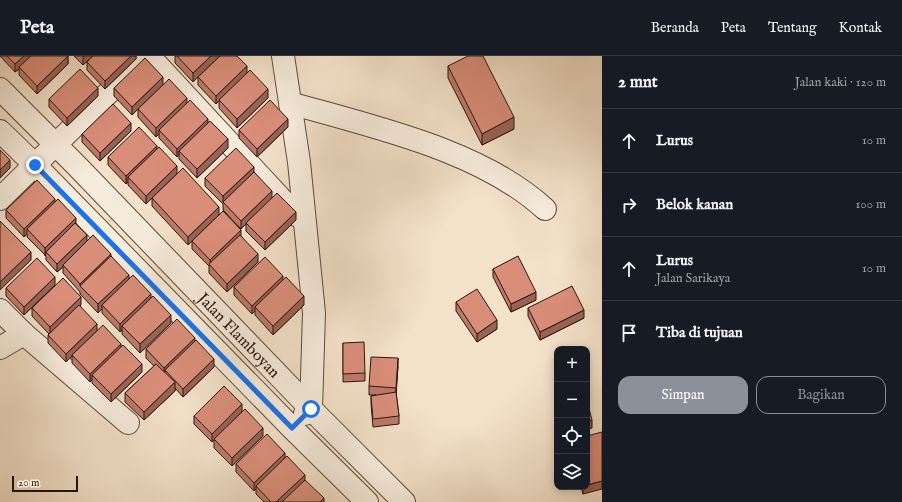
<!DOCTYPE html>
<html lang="id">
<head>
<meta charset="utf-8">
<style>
  :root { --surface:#171b24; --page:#20242c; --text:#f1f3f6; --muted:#9ea1a6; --line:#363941; --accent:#8c9099 }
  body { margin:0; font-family:"IM FELL English",serif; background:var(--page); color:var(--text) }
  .controls { position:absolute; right:12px; bottom:12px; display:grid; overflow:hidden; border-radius:8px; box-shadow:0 2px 10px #0003 }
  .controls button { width:36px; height:36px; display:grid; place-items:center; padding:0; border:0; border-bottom:1px solid var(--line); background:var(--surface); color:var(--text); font:20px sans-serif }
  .scale { position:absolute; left:12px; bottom:10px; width:66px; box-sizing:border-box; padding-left:4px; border:2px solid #2a150d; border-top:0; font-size:11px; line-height:14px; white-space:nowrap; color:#2a150d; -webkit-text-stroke:3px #f7ecdc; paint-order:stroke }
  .stop { position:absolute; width:12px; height:12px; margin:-9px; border:3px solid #1a73e8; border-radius:50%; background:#fff }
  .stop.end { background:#1a73e8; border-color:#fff; box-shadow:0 1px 4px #0008 }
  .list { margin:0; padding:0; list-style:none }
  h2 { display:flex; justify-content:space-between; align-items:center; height:52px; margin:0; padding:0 16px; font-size:17px }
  h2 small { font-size:13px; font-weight:400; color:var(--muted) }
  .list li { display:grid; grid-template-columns:26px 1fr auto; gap:12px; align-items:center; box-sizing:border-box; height:64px; padding:0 16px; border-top:1px solid var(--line) }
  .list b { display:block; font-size:15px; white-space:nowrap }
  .list p { margin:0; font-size:13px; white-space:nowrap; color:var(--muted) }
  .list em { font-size:13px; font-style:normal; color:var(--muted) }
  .actions { display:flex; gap:8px; padding:12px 16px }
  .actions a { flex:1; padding:9px 0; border:1px solid var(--accent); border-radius:12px; text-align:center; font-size:14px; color:var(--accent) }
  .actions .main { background:var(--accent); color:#fff }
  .icon { flex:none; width:22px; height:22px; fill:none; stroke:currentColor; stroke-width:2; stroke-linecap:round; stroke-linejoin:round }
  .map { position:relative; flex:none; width:602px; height:446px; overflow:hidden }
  header { display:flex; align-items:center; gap:24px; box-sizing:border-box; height:56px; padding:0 20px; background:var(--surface); border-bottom:1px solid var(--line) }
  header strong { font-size:19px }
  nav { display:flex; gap:22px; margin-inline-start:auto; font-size:14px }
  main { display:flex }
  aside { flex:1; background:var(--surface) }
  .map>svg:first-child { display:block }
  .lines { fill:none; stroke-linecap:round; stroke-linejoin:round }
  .minor-casing { stroke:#5c483c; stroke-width:24 }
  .minor { stroke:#f7ecdc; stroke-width:22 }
  .wall { fill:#bb7a69; stroke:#2a150d }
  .shaded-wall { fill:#986355; stroke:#2a150d }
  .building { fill:#d98e7a; stroke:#2a150d }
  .route { stroke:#1a73e8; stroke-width:5 }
  .labels { text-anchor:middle; stroke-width:3; stroke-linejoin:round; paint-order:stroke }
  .street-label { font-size:16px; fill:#2a150d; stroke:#f7ecdc }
</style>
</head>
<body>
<header>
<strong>Peta</strong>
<nav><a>Beranda</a><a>Peta</a><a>Tentang</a><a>Kontak</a></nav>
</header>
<main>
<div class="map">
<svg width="602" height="446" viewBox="0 0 602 446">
  <rect width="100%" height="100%" fill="#f3e1c9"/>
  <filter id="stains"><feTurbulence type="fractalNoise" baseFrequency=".005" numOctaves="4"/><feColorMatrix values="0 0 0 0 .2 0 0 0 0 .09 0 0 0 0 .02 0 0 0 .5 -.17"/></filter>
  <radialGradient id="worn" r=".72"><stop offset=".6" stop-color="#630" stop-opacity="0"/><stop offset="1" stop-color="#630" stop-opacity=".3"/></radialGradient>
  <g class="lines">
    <g class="minor-casing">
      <g id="minor">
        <path d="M 149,0 L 296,159"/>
        <path d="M 283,0 L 299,106 L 314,257 L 311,353 L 305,358"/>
        <path id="s1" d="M 0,33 L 77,110 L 311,353 L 404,446"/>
        <path d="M 290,47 C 373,71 481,94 545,153"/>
        <path d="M 0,75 L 35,109 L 292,372 L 367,446"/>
        <path d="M 0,143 L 146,0"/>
        <path d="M 0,254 L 24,278 L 128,367"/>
        <path d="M 0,292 L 24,278"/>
      </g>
    </g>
    <use href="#minor" class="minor"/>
  </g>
  <path class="wall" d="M 0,0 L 68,0 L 68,8 L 37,38 L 19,19 L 19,13 L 15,16 Z
    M 74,0 L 93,0 L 83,9 Z
    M 136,0 L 136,3 L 105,33 L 87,14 L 87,6 Z
    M 175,0 L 237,0 L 247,17 L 268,42 L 237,72 L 219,52 L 219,45 L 216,48 L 198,29 L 198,21 L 193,26 L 175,7 Z
    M 448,10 L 514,73 L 482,89 L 448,22 Z
    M 163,29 L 187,47 L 208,67 L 228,92 L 197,122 L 179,103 L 179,99 L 177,101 L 159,82 L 159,78 L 156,81 L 138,61 L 138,53 L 132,59 L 114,40 L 114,32 Z
    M 98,40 L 67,70 L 49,51 L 49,43 Z
    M 288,71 L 257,101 L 239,82 L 239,74 Z
    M 131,75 L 100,105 L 82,86 L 82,78 Z
    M 157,93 L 146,148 L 128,129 L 128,126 L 126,128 L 108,109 L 108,101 Z
    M 254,116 L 272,142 L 296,164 L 265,194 L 246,175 L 246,168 L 241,173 L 223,154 L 223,148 L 205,130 L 205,122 Z
    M 152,142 L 219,159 L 241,180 L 258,206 L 227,236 L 209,217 L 209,210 L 192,193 L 192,185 L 188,189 L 152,150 Z
    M 55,146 L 76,168 L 87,186 L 111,200 L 129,223 L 151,242 L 171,267 L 140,297 L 122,278 L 122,274 L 120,276 L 102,257 L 102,253 L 98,257 L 80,238 L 80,236 L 63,217 L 63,211 L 57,216 L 46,204 L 46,200 L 27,181 L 27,178 L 24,181 L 6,162 L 6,154 Z
    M 493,213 L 536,244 L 511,256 L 493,221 Z
    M 283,224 L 304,249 L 273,279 L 255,259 L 255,255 L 252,258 L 234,239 L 234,231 Z
    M 55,229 L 24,259 L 6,240 L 6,232 Z
    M 456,246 L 497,273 L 477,286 L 456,255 Z
    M 81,249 L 80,250 L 97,275 L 121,291 L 142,316 L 111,346 L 92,327 L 92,324 L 90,326 L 72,307 L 72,300 L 66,306 L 48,287 L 48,279 L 49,278 L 32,260 L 32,252 Z
    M 528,252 L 584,262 L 540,284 L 528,260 Z
    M 195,286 L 214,311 L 183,341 L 175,332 L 175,335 L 144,364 L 125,346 L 125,337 L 154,310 L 146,302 L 146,293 Z
    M 343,287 L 365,317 L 365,325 L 343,326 Z
    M 398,310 L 396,336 L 399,360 L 399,368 L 373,371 L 371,348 L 371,340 L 376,339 L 369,339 L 369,330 Z
    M 242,355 L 263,380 L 232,410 L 214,392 L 214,384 L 212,386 L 194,368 L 194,360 Z
    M 285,402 L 305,424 L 324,446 L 264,446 L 256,438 L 256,433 L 254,435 L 236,416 L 236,408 Z
    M 581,431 L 587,431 L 583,438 Z"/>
  <path class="shaded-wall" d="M 24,0 L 32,0 L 19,11 L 19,13 L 15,16 L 15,8 Z
    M 68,0 L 68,8 L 37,38 L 37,30 Z
    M 84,0 L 93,0 L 83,9 L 83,1 Z
    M 131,0 L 136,0 L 136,3 L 105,33 L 105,25 Z
    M 211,0 L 220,0 L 193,26 L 193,17 Z
    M 247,10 L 247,18 L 216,48 L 216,40 Z
    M 163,21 L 163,29 L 132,59 L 132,51 Z
    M 98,32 L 98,40 L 67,70 L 67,62 Z
    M 268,33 L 268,42 L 237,72 L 237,63 Z
    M 187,42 L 187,51 L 159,74 L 159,78 L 156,81 L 156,72 Z
    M 514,61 L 514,73 L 482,89 L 482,78 Z
    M 208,63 L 208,72 L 179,95 L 179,99 L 177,101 L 177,93 Z
    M 288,63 L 288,71 L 257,101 L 257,93 Z
    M 131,67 L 131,75 L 100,105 L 100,97 Z
    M 228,83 L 228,92 L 197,122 L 197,113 Z
    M 157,90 L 157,98 L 128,121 L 128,126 L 126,128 L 126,120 Z
    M 10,104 L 10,112 L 0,122 L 0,114 Z
    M 177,110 L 177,118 L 146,148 L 146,140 Z
    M 254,111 L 254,119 L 223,146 L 223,140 Z
    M 272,135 L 272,143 L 246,167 L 246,168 L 241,173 L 241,165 Z
    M 55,143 L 55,151 L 27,173 L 27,178 L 24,181 L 24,173 Z
    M 219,151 L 219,159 L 188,189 L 188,181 Z
    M 296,156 L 296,164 L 265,194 L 265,186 Z
    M 76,162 L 76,170 L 46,196 L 45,200 L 45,192 Z
    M 241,174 L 241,182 L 210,210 L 210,204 Z
    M 87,179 L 87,187 L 63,209 L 63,211 L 57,216 L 57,208 Z
    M 31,196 L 31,204 L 0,234 L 0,226 Z
    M 111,198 L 111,206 L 80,230 L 80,228 Z
    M 258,198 L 258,206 L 227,236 L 227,228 Z
    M 129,219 L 129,227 L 102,249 L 102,253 L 98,257 L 98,248 Z
    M 283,220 L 283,228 L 255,251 L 255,255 L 252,258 L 252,250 Z
    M 55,221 L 55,229 L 24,259 L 24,251 Z
    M 536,236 L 536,244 L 511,256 L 511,248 Z
    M 151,238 L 151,246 L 122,270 L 122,274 L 120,276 L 120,268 Z
    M 304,240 L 304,249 L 273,279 L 273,270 Z
    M 81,241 L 81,249 L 50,279 L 50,271 Z
    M 584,254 L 584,262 L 540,284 L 540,276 Z
    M 171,259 L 171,267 L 140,297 L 140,288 Z
    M 497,264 L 497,273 L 477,286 L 477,278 Z
    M 97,268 L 97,276 L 72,299 L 72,300 L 66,306 L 66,298 Z
    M 195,282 L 195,290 L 165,314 L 165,319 L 164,320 L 164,312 Z
    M 121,288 L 121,296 L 92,319 L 92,324 L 90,326 L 90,318 Z
    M 398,302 L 398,310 L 396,340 L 396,332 Z
    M 214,303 L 214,311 L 183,341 L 183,333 Z
    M 142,308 L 142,316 L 111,346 L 111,338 Z
    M 175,326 L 175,335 L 144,364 L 144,356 Z
    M 242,348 L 242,356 L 212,386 L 212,378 Z
    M 592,364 L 592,372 L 587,373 L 587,365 Z
    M 263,372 L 263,380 L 232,410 L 232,402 Z
    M 285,397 L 285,405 L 256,430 L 256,433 L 254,435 L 254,427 Z
    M 305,419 L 305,427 L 285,446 L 276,446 Z
    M 602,425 L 602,433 L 583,438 L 583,431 L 587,431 L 587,429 Z
    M 324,442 L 324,446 L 320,446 Z"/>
  <path class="building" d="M 7,0 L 24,0 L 15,8 Z
    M 31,0 L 68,0 L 37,30 L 19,11 Z
    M 93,0 L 131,0 L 105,25 L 87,6 Z
    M 177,0 L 211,0 L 193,17 Z
    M 220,0 L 237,0 L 247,10 L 216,40 L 198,21 Z
    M 468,0 L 483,0 L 514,61 L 482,78 L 448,10 Z
    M 145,2 L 163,21 L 132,51 L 114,32 Z
    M 80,13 L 98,32 L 67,62 L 49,43 Z
    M 250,14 L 268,33 L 237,63 L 219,44 Z
    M 169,23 L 187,42 L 156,72 L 138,53 Z
    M 190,44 L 208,63 L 177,93 L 159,74 Z
    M 270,44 L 288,63 L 257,93 L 239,74 Z
    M 113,48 L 131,67 L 100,97 L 82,78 Z
    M 210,65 L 228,83 L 197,113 L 179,95 Z
    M 139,71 L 157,90 L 126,120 L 108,101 Z
    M 159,91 L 177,110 L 146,140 L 128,121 Z
    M 236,92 L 254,111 L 223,140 L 205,122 Z
    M 0,94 L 10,104 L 0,114 Z
    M 183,112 L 219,151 L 188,181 L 152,142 Z
    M 254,116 L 272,135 L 241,165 L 223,146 Z
    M 37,124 L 55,143 L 24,173 L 6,154 Z
    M 277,137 L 296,156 L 265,186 L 246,167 Z
    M 58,143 L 76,162 L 45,192 L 27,173 Z
    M 223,155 L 241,174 L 210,204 L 192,185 Z
    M 0,165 L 31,196 L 0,226 Z
    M 75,167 L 87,179 L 57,208 L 46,196 Z
    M 93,179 L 111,198 L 80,228 L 63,209 Z
    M 240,179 L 258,198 L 227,228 L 209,208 Z
    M 111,200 L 129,219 L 98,248 L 80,230 Z
    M 518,200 L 536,236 L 511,248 L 493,213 Z
    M 265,201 L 283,220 L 252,250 L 234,231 Z
    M 37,202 L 55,221 L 24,251 L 6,232 Z
    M 133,219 L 151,238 L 120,268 L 102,249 Z
    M 286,221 L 304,240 L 273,270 L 255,251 Z
    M 63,222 L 81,241 L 50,271 L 32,252 Z
    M 572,230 L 584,254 L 540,276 L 528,252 Z
    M 477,233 L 497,264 L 477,278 L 456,246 Z
    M 153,240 L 171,259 L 140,288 L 122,270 Z
    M 79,249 L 97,268 L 66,298 L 48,279 Z
    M 177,263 L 195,282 L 164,312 L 146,293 Z
    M 103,269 L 121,288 L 90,318 L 72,299 Z
    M 196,284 L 214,303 L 183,333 L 165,314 Z
    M 364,286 L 365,317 L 343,318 L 343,287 Z
    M 123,289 L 142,308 L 111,338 L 92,319 Z
    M 371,301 L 398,302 L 396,332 L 369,330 Z
    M 156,308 L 175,326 L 144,356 L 125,337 Z
    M 224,330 L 242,348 L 212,378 L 194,360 Z
    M 396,336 L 399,360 L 373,363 L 371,340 Z
    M 587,345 L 592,364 L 587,365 Z
    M 245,353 L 263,372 L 232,402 L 214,383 Z
    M 602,376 L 602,425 L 587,429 L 587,380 Z
    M 267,378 L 285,397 L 254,427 L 236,408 Z
    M 287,400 L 305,419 L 276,446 L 271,446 L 256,430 Z
    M 305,424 L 324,442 L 320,446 L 282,446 Z"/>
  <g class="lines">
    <path class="route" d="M 35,109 L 292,372 L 311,353"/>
  </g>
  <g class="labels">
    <g class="street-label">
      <text dy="6" stroke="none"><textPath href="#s1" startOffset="343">Jalan Flamboyan</textPath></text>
    </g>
  </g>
  <rect width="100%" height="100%" filter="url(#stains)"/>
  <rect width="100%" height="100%" fill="url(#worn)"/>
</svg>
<div class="controls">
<button>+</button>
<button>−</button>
<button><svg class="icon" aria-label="locate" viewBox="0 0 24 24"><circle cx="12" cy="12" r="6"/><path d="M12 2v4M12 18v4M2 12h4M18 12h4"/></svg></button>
<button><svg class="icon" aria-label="layers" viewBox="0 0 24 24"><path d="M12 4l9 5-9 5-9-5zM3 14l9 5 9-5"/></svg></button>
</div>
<div class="scale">20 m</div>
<div class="stop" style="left:311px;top:353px"></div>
<div class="stop end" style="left:35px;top:109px"></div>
</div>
<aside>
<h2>2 mnt<small>Jalan kaki · 120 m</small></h2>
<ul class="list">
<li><svg class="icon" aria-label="ahead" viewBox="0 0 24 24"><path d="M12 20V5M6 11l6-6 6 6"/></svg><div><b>Lurus</b></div><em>10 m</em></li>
<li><svg class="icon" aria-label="right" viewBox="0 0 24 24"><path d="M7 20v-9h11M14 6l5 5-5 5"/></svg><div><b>Belok kanan</b></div><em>100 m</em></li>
<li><svg class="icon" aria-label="ahead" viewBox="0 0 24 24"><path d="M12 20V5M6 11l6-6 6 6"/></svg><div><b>Lurus</b><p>Jalan Sarikaya</p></div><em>10 m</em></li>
<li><svg class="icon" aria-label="arrive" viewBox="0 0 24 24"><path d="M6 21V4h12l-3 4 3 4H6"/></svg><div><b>Tiba di tujuan</b></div></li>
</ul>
<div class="actions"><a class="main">Simpan</a><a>Bagikan</a></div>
</aside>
</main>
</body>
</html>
